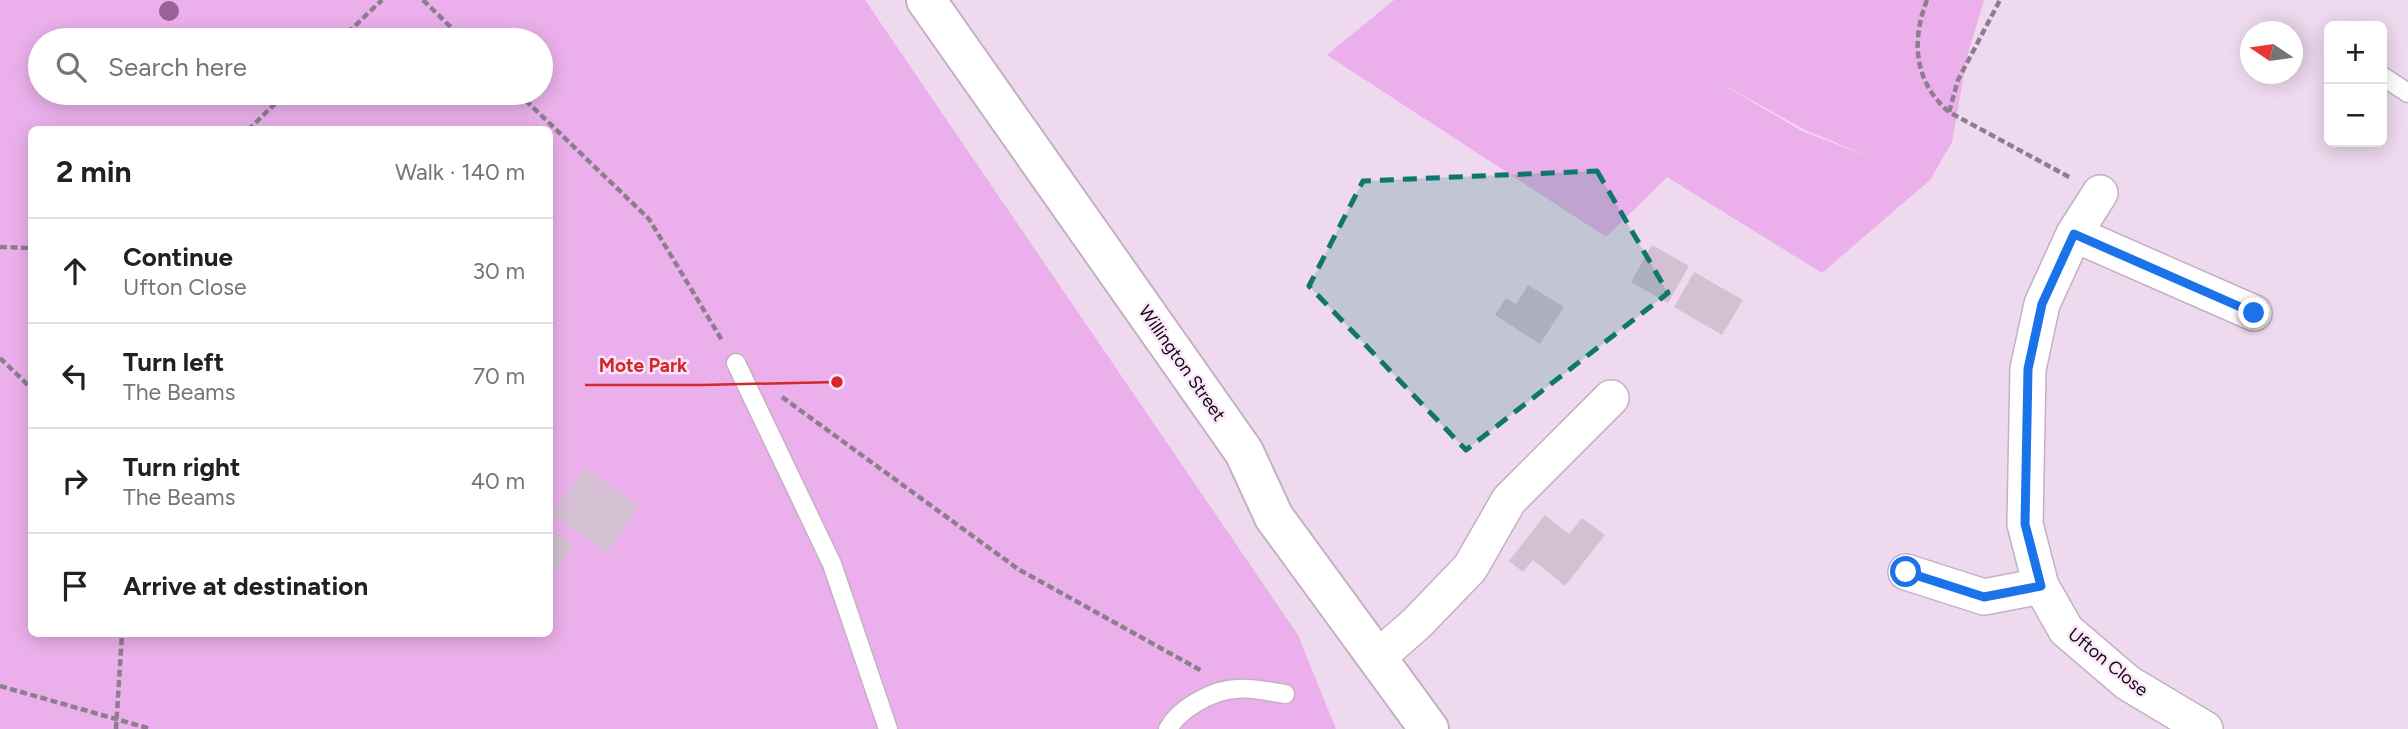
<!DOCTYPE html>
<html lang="en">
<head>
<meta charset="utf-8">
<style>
  :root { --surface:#fff; --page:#f2f2f2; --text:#202124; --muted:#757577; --line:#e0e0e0 }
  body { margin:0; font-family:Figtree,sans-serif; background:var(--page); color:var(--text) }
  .controls { position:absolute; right:21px; top:21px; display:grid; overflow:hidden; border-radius:10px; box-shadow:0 4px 18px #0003 }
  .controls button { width:63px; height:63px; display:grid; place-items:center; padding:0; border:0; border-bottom:2px solid var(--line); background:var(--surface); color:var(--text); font:35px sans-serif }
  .compass { position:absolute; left:2240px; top:21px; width:63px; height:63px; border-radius:50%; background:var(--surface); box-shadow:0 4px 18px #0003; rotate:283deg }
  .stop { position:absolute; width:21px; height:21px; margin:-16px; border:5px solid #1a73e8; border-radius:50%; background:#fff }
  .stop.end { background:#1a73e8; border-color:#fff; box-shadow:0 2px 7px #0008 }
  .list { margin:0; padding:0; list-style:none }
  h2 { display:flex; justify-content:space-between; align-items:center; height:91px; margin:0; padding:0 28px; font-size:30px }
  h2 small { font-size:23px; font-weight:400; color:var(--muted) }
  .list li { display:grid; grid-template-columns:46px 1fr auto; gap:21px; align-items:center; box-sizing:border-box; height:105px; padding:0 28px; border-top:2px solid var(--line) }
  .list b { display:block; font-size:26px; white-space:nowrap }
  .list p { margin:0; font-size:23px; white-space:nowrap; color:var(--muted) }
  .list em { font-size:23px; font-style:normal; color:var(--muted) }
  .icon { flex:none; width:38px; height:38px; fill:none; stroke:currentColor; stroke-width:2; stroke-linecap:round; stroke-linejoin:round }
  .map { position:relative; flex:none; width:2408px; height:729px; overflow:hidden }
  .search { position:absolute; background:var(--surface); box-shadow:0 4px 18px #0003; left:28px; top:28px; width:525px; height:77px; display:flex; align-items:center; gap:18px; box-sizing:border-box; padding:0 24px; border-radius:38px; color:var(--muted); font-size:26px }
  .panel { position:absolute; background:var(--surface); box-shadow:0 4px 18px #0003; left:28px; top:126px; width:525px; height:511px; border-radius:10px }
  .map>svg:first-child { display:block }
  .green { fill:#ebb0eb; fill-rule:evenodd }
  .building { fill:#d4bfd3 }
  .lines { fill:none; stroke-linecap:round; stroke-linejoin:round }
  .lane-casing { stroke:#c4b0c4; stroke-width:21 }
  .street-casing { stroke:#c4b0c4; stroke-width:38 }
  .secondary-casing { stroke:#c4b0c4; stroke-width:42 }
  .path { stroke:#8d7e8d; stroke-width:4.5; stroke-dasharray:7 3.5; stroke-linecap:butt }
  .lane { stroke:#fff; stroke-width:18 }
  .street { stroke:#fff; stroke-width:35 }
  .secondary { stroke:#fff; stroke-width:38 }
  .tree { fill:#976299 }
  .route { stroke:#1a73e8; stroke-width:9 }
  .marked { fill:#0f766e; fill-opacity:0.2; stroke:#0f766e; stroke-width:5; stroke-dasharray:14 9; stroke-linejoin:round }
  .labels { text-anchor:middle; stroke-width:5; stroke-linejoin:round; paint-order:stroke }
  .street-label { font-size:18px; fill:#10090f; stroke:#fce6fb }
  .leader { fill:none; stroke:#d62828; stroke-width:2.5 }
  .callout-dot { fill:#d62828; stroke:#fce6fb; stroke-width:2.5 }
  .callout-label { font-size:19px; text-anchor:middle; font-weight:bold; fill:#d62828; stroke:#fce6fb; stroke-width:5; stroke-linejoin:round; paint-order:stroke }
</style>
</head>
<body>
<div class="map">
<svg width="2408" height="729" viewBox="0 0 2408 729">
  <rect width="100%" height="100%" fill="#eed9ee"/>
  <path class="green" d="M 0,0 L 865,0 L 1298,635 L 1336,729 L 0,729 ZM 40,40 L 541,40 L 541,93 L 40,93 ZM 32,130 L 550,130 L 550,634 L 32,634 Z
    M 1394,0 L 1984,0 L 1967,57 L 1952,142 L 1930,180 L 1822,273 L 1667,177 L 1606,237 L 1327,55 ZM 1710,77 L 1805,130 L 1878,160 L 1802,131 Z"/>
  <path class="building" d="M 1652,245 L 1689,266 L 1668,303 L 1631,282 Z
    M 1694,272 L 1743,300 L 1722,335 L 1674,307 Z
    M 1528,285 L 1564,307 L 1540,344 L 1495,315 L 1506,298 L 1516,304 Z
    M 584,468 L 639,506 L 607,553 L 552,515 Z
    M 1545,515 L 1569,534 L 1582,518 L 1605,535 L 1565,586 L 1533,560 L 1523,572 L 1509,561 Z
    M 550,527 L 574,546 L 556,571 L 550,566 Z"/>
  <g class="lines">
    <g class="lane-casing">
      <path id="lane" d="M 2382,76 L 2408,93
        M 736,363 L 832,564 L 888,729
        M 1168,729 C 1179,709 1212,690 1236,689 C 1252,687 1270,692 1285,694"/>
    </g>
    <g class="street-casing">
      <path id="street" d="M 2100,193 L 2074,234 L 2042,304 L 2028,369 L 2025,524 L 2041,586 L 2066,630 L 2128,683 L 2205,729
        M 2074,234 L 2254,313
        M 1906,572 L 1984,597 L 2041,586
        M 1378,657 L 1417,623 L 1470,568 L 1509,500 L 1611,398"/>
    </g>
    <g class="secondary-casing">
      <path id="secondary" d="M 926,0 L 1244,452 L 1274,517 L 1429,729"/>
    </g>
    <path class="path" d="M 423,0 L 464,40
      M 1927,0 C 1911,41 1914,82 1949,112 L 2071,178
      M 340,40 L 382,0
      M 518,93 L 649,219 L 723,342
      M 1949,112 L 1958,80 L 2000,0
      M 248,130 L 286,93
      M 0,247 L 32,248
      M 0,358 L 32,389
      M 782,397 L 1018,569 L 1202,671
      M 0,686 L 151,729
      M 116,729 L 122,634"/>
    <use href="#lane" class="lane"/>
    <use href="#street" class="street"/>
    <use href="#secondary" class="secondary"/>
  </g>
  <circle class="tree" cx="169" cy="11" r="10"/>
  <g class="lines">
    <path class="route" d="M 1906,572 L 1984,597 L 2041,586 L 2025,524 L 2028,369 L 2042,304 L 2074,234 L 2254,313"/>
  </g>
  <path class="marked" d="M 1597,171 L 1668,293 L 1466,450 L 1309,286 L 1363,181 Z"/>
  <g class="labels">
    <g class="street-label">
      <text transform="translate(1182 363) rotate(55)" y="6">Willington Street</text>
      <text transform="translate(2108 662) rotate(39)" y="6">Ufton Close</text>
    </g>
  </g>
  <path class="leader" d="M837 382L701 385H585"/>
  <circle class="callout-dot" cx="837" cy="382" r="7"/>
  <g class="callout-label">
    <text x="643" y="372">Mote Park</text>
  </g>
</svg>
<div class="controls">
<button>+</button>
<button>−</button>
</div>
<svg class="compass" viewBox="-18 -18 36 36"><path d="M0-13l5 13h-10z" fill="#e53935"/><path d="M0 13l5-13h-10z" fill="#757577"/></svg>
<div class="stop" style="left:1906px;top:572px"></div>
<div class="stop end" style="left:2254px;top:313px"></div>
<div class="search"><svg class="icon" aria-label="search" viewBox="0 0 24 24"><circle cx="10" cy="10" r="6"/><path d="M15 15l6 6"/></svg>Search here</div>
<section class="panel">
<h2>2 min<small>Walk · 140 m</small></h2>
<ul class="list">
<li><svg class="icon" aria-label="ahead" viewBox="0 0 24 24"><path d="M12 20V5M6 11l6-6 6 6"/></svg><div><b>Continue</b><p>Ufton Close</p></div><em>30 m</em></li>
<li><svg class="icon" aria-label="left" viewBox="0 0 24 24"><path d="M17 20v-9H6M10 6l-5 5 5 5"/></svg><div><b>Turn left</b><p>The Beams</p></div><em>70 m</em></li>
<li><svg class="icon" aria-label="right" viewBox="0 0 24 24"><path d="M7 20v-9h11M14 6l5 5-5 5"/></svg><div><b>Turn right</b><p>The Beams</p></div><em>40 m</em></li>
<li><svg class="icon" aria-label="arrive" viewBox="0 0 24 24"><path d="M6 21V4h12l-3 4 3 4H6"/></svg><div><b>Arrive at destination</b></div></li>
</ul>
</section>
</div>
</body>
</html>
